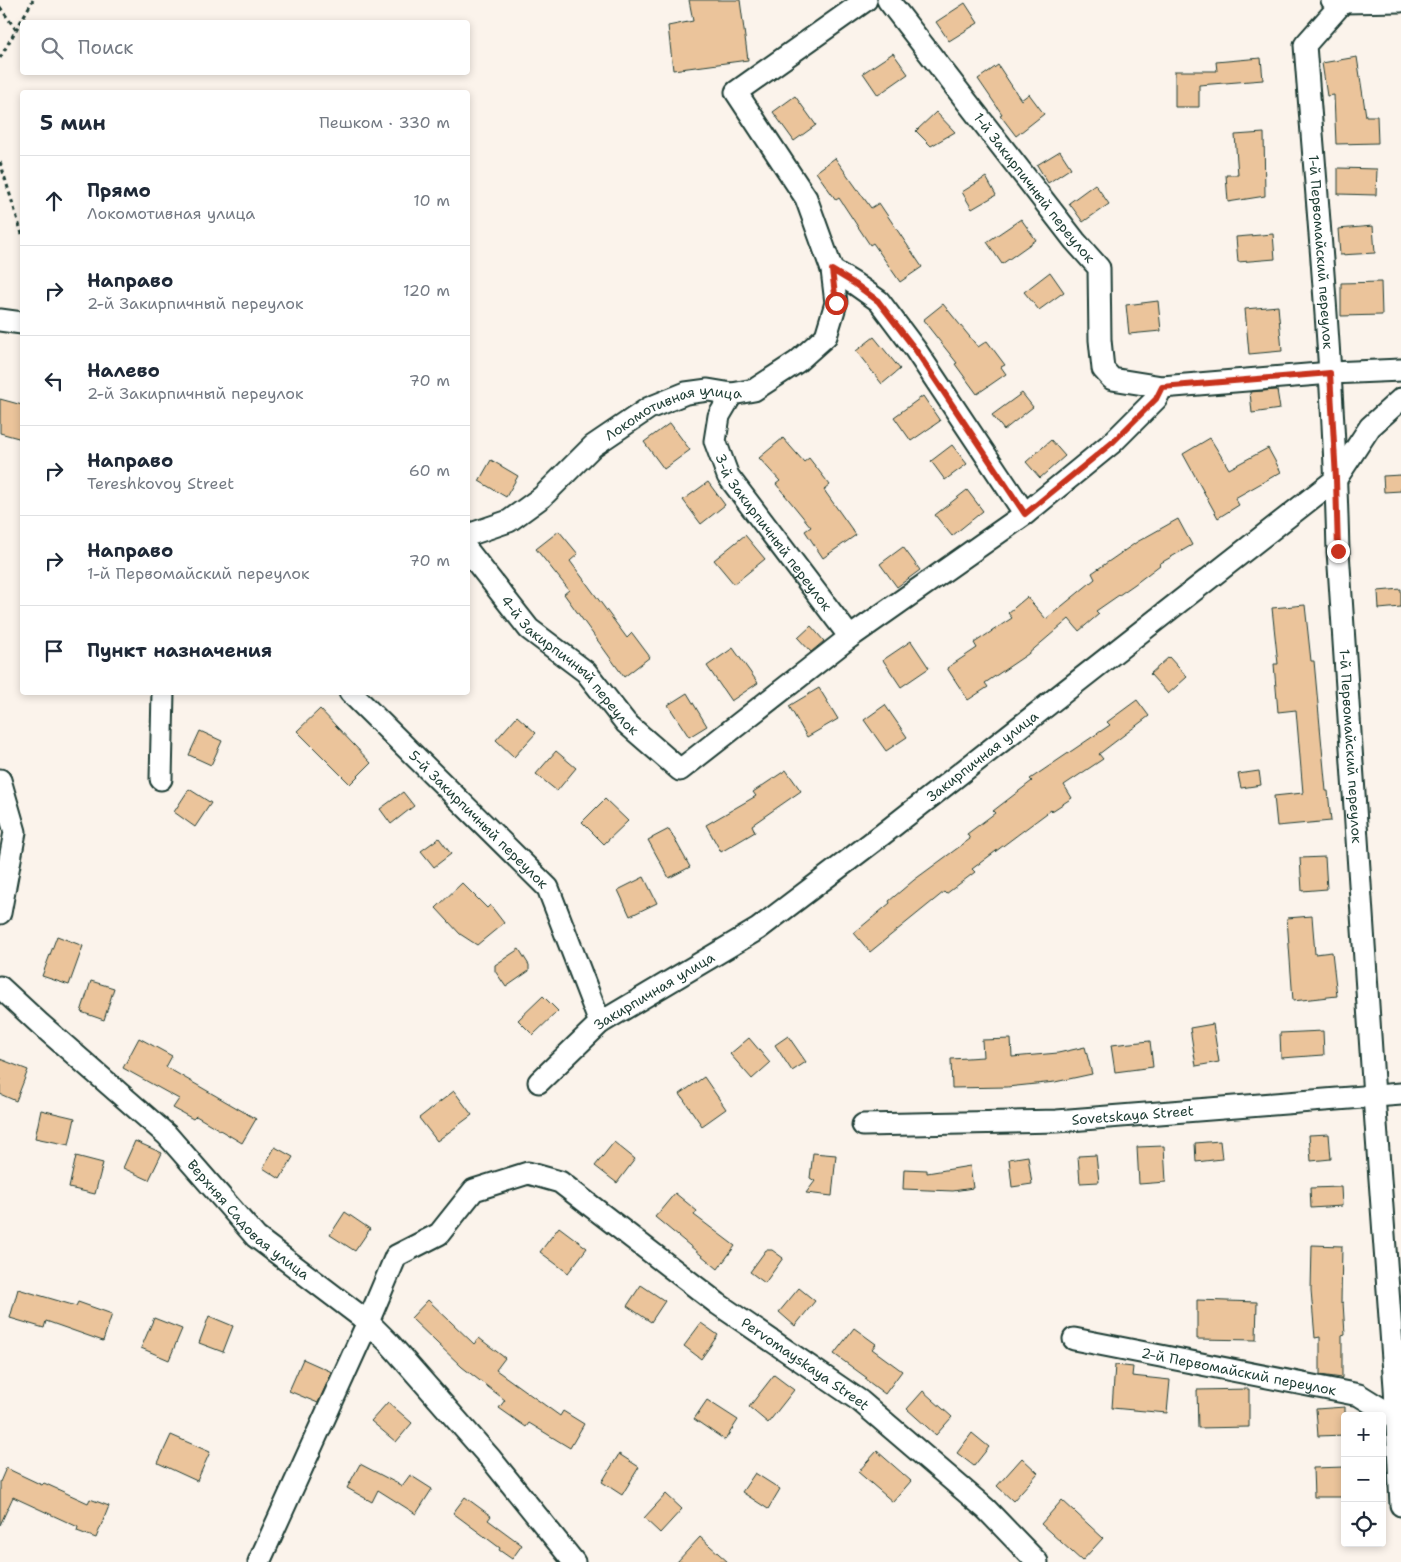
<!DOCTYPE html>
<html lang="ru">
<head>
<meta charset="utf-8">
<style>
  :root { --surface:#fff; --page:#f6f6f7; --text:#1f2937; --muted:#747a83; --line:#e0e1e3 }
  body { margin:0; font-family:"Shantell Sans",sans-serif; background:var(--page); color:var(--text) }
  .controls { position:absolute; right:15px; bottom:15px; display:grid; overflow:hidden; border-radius:5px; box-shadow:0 2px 8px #0003 }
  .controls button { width:45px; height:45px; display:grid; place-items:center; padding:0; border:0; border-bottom:1px solid var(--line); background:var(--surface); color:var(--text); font:25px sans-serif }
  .stop { position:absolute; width:15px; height:15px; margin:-11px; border:4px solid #c8321e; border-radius:50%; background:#fff }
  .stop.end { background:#c8321e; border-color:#fff; box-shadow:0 1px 5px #0008 }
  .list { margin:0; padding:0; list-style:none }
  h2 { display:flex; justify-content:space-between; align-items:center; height:65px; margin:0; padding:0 20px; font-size:21px }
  h2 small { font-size:16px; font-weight:400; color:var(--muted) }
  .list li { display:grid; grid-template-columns:32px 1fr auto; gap:15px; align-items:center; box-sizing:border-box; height:90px; padding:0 20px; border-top:1px solid var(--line) }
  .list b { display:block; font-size:19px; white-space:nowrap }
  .list p { margin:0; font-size:16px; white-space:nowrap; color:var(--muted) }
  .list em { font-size:16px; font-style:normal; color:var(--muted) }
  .icon { flex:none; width:28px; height:28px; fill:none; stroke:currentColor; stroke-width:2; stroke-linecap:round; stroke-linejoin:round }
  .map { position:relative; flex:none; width:1401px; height:1562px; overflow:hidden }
  .search { position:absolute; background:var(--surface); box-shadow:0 2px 8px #0003; left:20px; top:20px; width:450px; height:55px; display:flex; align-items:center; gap:12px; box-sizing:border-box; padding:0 18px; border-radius:5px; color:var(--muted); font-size:19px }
  .panel { position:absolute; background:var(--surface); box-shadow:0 2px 8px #0003; left:20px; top:90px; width:450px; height:605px; border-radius:5px }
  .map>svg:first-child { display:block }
  .building { fill:#ebc49b; stroke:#1f3d34 }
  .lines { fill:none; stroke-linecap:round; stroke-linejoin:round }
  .minor-casing { stroke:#1f3d34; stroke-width:25 }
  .path { stroke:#1f3d34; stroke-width:3; stroke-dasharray:4 4; stroke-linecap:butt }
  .minor { stroke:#fff; stroke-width:21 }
  .route { stroke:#c8321e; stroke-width:6 }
  .labels { text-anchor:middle; stroke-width:5; stroke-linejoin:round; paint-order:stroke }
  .street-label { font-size:14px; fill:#1f3d34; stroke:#fff }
</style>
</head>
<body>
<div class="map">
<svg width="1401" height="1562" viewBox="0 0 1401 1562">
  <rect width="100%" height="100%" fill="#fbf3eb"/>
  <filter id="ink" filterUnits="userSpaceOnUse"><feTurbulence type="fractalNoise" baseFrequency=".02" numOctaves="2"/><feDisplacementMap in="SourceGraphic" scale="10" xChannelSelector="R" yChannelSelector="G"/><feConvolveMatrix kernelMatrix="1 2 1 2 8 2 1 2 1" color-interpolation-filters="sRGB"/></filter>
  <g filter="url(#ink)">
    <path class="building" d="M 689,0 L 740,0 L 748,60 L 673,70 L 668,26 L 693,21 Z
      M 965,3 L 978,23 L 949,41 L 936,22 Z
      M 893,53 L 908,74 L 878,95 L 863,73 Z
      M 1357,57 L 1366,116 L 1377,116 L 1378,143 L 1336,144 L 1334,95 L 1327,96 L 1322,63 Z
      M 1261,58 L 1263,80 L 1199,85 L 1199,107 L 1175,107 L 1175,71 L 1217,71 L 1216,62 Z
      M 998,65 L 1021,100 L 1029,94 L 1044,114 L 1016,136 L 1000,115 L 1002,114 L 978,79 Z
      M 795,96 L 816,125 L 794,141 L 773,112 Z
      M 936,112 L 955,132 L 931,146 L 916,131 Z
      M 1264,133 L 1265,196 L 1228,202 L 1226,175 L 1238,175 L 1235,135 Z
      M 1060,151 L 1071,168 L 1048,183 L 1037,165 Z
      M 835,158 L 871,208 L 879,203 L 922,267 L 900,282 L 873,243 L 870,245 L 839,198 L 836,200 L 816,172 Z
      M 1338,168 L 1377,169 L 1376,195 L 1338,194 Z
      M 986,177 L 996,195 L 972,209 L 962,192 Z
      M 1095,184 L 1109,204 L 1083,222 L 1069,203 Z
      M 1021,219 L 1036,240 L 1002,264 L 987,242 Z
      M 1373,226 L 1375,253 L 1340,255 L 1338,229 Z
      M 1273,234 L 1275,259 L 1238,262 L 1236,237 Z
      M 1050,272 L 1064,292 L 1039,310 L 1024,292 Z
      M 1381,282 L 1382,315 L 1341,316 L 1341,283 Z
      M 1158,301 L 1161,331 L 1129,334 L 1126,305 Z
      M 943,304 L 978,347 L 987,341 L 1005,365 L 1001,367 L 1006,374 L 977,394 L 955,364 L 957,363 L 923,320 Z
      M 1278,306 L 1282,351 L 1249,354 L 1245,309 Z
      M 874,337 L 900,369 L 882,384 L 856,351 Z
      M 1277,390 L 1280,409 L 1252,413 L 1250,392 Z
      M 1022,393 L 1033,407 L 1004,430 L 992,415 Z
      M 923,396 L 940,421 L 911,441 L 894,417 Z
      M 0,399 L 22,405 L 22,439 L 0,433 Z
      M 670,423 L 690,450 L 664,469 L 644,442 Z
      M 783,438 L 804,462 L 809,458 L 830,485 L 824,490 L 856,535 L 823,558 L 805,531 L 811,527 L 776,484 L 780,481 L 759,458 Z
      M 1210,438 L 1229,469 L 1268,448 L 1281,472 L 1235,498 L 1239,505 L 1218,518 L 1183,454 Z
      M 1051,440 L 1065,456 L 1040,478 L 1026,462 Z
      M 952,445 L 967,464 L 945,480 L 931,461 Z
      M 491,460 L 518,476 L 506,497 L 479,481 Z
      M 1401,475 L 1401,491 L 1384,492 L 1383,476 Z
      M 708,482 L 725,505 L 701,524 L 683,500 Z
      M 967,490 L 983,511 L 952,536 L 935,515 Z
      M 1178,519 L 1192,545 L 1159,564 L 1160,565 L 1135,584 L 1096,611 L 1099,614 L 1079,631 L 1069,619 L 1028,654 L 985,683 L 988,687 L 968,700 L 947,668 L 977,648 L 974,643 L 1012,618 L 1008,613 L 1027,597 L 1046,619 L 1095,579 L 1092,573 L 1137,542 Z
      M 559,531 L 578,554 L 570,561 L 627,638 L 632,633 L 650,657 L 624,677 L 564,594 L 569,590 L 536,549 Z
      M 745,535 L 765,559 L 734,584 L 714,560 Z
      M 903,547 L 920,570 L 897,587 L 880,564 Z
      M 1401,589 L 1401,607 L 1379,609 L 1378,591 Z
      M 1305,605 L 1311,661 L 1314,661 L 1326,791 L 1328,791 L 1331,821 L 1277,826 L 1274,796 L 1303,793 L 1296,710 L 1278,712 L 1274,664 L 1278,664 L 1272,608 Z
      M 811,626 L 824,641 L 811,652 L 798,638 Z
      M 911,641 L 929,668 L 901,687 L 883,660 Z
      M 733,648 L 758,683 L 731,701 L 707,666 Z
      M 1169,657 L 1187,677 L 1168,694 L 1150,674 Z
      M 819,688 L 838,719 L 807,737 L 789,706 Z
      M 687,693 L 707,726 L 689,737 L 668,705 Z
      M 1137,700 L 1149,716 L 1099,754 L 1103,759 L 1064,785 L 1072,798 L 1052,811 L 1051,810 L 972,869 L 975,872 L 946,894 L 944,892 L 870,952 L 854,933 L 890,903 L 889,901 L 914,880 L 970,839 L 967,834 L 995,813 L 993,811 L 1032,781 L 1030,779 L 1110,725 L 1107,722 Z
      M 885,705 L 907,737 L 886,751 L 864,720 Z
      M 320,709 L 371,763 L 350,784 L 297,731 Z
      M 517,716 L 536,733 L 514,757 L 496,740 Z
      M 200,731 L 222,741 L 211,765 L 189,755 Z
      M 556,751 L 576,768 L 557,791 L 536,774 Z
      M 786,770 L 801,791 L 752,825 L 755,832 L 721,852 L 706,825 L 756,796 L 753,792 Z
      M 1259,771 L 1261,785 L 1241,788 L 1238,774 Z
      M 189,789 L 211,803 L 195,827 L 174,812 Z
      M 403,792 L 414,806 L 391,824 L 380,809 Z
      M 605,799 L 628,821 L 604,844 L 582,822 Z
      M 669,829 L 690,867 L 669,878 L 648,840 Z
      M 439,838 L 451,854 L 434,867 L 421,851 Z
      M 1325,857 L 1327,889 L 1302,891 L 1300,858 Z
      M 644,877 L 657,903 L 630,916 L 618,890 Z
      M 462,883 L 487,908 L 490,905 L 504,923 L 477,945 L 460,934 L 436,908 Z
      M 1312,916 L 1315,954 L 1332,952 L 1337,996 L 1293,1001 L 1287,918 Z
      M 57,936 L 83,946 L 69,985 L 42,976 Z
      M 519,949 L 529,965 L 529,971 L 506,987 L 495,971 L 495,965 Z
      M 91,981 L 114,988 L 104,1020 L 81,1012 Z
      M 543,996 L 558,1011 L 533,1035 L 518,1020 Z
      M 1213,1024 L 1219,1062 L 1196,1066 L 1190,1028 Z
      M 1323,1031 L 1324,1055 L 1281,1058 L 1280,1033 Z
      M 788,1036 L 806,1062 L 792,1071 L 775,1045 Z
      M 139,1038 L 172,1056 L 166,1067 L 256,1119 L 242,1143 L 196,1116 L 193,1119 L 173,1108 L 179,1099 L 123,1068 Z
      M 749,1038 L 770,1063 L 752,1079 L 730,1054 Z
      M 1011,1039 L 1012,1057 L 1058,1053 L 1085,1047 L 1092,1074 L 1055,1082 L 1007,1087 L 952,1088 L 951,1059 L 983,1057 L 982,1040 Z
      M 1150,1041 L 1153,1067 L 1115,1072 L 1111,1045 Z
      M 0,1059 L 28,1070 L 16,1101 L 0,1094 Z
      M 704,1077 L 726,1109 L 702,1126 L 680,1094 Z
      M 454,1091 L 472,1115 L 437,1141 L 419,1118 Z
      M 41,1110 L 75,1118 L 69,1145 L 35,1138 Z
      M 1329,1134 L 1331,1159 L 1311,1161 L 1309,1135 Z
      M 135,1141 L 162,1153 L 149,1180 L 123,1168 Z
      M 1220,1141 L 1222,1159 L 1196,1162 L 1195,1143 Z
      M 614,1142 L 635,1159 L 617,1183 L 595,1166 Z
      M 1164,1146 L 1166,1182 L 1139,1184 L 1137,1147 Z
      M 275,1147 L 293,1157 L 280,1179 L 263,1168 Z
      M 813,1153 L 836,1155 L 832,1196 L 806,1193 L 815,1181 L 810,1178 Z
      M 1096,1155 L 1099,1182 L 1080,1183 L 1078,1156 Z
      M 76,1156 L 103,1163 L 95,1194 L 69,1188 Z
      M 1028,1156 L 1032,1184 L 1012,1187 L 1009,1159 Z
      M 970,1166 L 973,1188 L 953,1191 L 903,1189 L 904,1169 L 927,1170 L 927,1173 Z
      M 1341,1187 L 1342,1206 L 1311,1208 L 1310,1188 Z
      M 675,1193 L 697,1211 L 694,1215 L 735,1246 L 718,1269 L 655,1217 Z
      M 345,1212 L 370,1229 L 355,1251 L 330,1235 Z
      M 559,1227 L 587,1248 L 568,1273 L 540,1252 Z
      M 1312,1245 L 1342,1246 L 1341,1303 L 1343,1302 L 1345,1335 L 1342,1336 L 1342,1378 L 1320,1375 L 1320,1337 L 1315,1338 L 1311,1290 Z
      M 766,1250 L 772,1250 L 783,1258 L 765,1283 L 750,1272 Z
      M 641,1285 L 665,1301 L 651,1322 L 627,1306 Z
      M 799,1288 L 815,1301 L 795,1326 L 779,1312 Z
      M 18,1289 L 76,1306 L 78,1302 L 112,1314 L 103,1341 L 46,1321 L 44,1328 L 10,1318 Z
      M 428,1300 L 474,1344 L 479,1338 L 505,1358 L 496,1370 L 560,1416 L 563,1411 L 584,1424 L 570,1448 L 529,1423 L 526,1427 L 499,1408 L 505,1400 L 462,1367 L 411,1318 Z
      M 1197,1300 L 1257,1302 L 1256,1340 L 1197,1339 Z
      M 209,1316 L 233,1326 L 223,1352 L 199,1343 Z
      M 154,1318 L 182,1329 L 169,1360 L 141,1348 Z
      M 701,1323 L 718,1335 L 701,1359 L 684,1346 Z
      M 854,1328 L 876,1344 L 872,1349 L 902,1371 L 885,1394 L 865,1379 L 867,1378 L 834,1354 Z
      M 303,1359 L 332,1372 L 318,1403 L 289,1391 Z
      M 1115,1365 L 1133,1367 L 1132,1376 L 1170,1380 L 1167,1413 L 1112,1408 Z
      M 774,1375 L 794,1390 L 768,1423 L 749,1407 Z
      M 1249,1389 L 1249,1427 L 1198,1428 L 1197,1390 Z
      M 923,1391 L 952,1417 L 936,1435 L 907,1409 Z
      M 707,1400 L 738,1420 L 725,1440 L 694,1419 Z
      M 388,1402 L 412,1423 L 396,1442 L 371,1421 Z
      M 1345,1407 L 1345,1435 L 1318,1436 L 1316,1409 Z
      M 972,1433 L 989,1447 L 974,1466 L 957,1453 Z
      M 171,1435 L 210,1452 L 197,1481 L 158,1463 Z
      M 877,1451 L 911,1481 L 893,1502 L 858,1472 Z
      M 619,1454 L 639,1467 L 622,1495 L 602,1482 Z
      M 1022,1458 L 1038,1473 L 1013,1501 L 997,1486 Z
      M 360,1464 L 402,1486 L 410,1475 L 432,1489 L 416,1514 L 378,1490 L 372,1502 L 347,1488 Z
      M 1345,1467 L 1345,1497 L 1314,1497 L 1313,1468 Z
      M 6,1468 L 42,1485 L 44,1483 L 88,1503 L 90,1499 L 109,1506 L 96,1538 L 77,1531 L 78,1527 L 13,1497 L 0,1525 L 0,1482 Z
      M 755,1473 L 780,1489 L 768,1509 L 742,1492 Z
      M 666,1494 L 682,1509 L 660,1533 L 644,1518 Z
      M 465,1497 L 491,1516 L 488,1520 L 522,1545 L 512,1559 L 499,1550 L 500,1548 L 453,1513 Z
      M 1062,1500 L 1103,1538 L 1082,1561 L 1041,1524 Z
      M 700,1537 L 728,1562 L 677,1562 Z"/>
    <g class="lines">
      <g class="minor-casing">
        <g id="minor">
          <path id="s1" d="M 888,0 L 1075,241 L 1099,268 L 1100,340 L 1103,369 L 1112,379 L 1162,387 L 1331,373 L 1401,370"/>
          <path d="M 1332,0 L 1343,2 L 1401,1"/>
          <path id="s2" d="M 1343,2 L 1305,45 C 1318,214 1334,382 1338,551 L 1374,1096 L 1395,1387 L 1401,1505"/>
          <path d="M 832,270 L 855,284 L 879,301 L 915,349 L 1025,514 L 1113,442 L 1156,399 L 1162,387"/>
          <path d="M 0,320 L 22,323"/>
          <path id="s3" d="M 732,394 L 719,416 L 715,441 L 728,476 L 850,637"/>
          <path id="s4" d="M 468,535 L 509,521 L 542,497 L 593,446 L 649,408 L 686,393 L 708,390 L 732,394 L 754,390 L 797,362 L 826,336 L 836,303 L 832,270 L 806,198 L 736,92 L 866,0"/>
          <path id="s5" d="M 468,551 L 529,629 L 586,672 L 626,723 L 680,770 L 850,637 L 1025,514"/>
          <path id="s6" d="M 350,692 L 548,888 L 600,1023"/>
          <path d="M 161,779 L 163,692"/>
          <path d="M 0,780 L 15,832 L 0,913"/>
          <path id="s7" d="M 0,987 L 40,1024 L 167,1135 L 256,1237 L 368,1322 L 390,1344 L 491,1459 L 574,1562"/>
          <path id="s8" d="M 539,1082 L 600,1023 L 758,929 L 883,834 L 1336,479 L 1370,427 L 1401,399"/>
          <path id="s9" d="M 863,1125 L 1057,1121 L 1401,1094"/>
          <path id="s10" d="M 1074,1339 L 1359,1395 L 1396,1418"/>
          <path id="s11" d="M 259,1562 L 368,1322 L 396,1256 L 439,1234 L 474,1190 L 528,1173 L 560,1182 L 718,1304 L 860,1401 L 986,1509 L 1037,1562"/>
        </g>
      </g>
      <path class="path" d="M 0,7 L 16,30
        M 0,58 L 33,0
        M 0,162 L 22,234"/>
      <use href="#minor" class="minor"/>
    </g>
  </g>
  <g class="lines" filter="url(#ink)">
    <path class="route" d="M 836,303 L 832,270 L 855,284 L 878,301 L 915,349 L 1025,514 L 1113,442 L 1156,399 L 1162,387 L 1330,373 L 1336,479 L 1338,551"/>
  </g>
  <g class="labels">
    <g class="street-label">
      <text dy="5" stroke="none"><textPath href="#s1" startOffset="238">1-й Закирпичный переулок</textPath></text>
      <text dy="5" stroke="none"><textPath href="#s2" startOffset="265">1-й Первомайский переулок</textPath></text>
      <text dy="5" stroke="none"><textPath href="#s4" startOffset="246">Локомотивная улица</textPath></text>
      <text dy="5" stroke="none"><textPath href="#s3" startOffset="160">3-й Закирпичный переулок</textPath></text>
      <text dy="5" stroke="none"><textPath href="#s5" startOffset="154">4-й Закирпичный переулок</textPath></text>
      <text dy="5" stroke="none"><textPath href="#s2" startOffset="760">1-й Первомайский переулок</textPath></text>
      <text dy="5" stroke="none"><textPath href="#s8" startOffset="552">Закирпичная улица</textPath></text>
      <text dy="5" stroke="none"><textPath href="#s6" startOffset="181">5-й Закирпичный переулок</textPath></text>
      <text dy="5" stroke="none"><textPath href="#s8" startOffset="148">Закирпичная улица</textPath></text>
      <text dy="5" stroke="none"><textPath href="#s9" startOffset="270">Sovetskaya Street</textPath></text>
      <text dy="5" stroke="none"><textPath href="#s7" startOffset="341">Верхняя Садовая улица</textPath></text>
      <text dy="5" stroke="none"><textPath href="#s11" startOffset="835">Pervomayskaya Street</textPath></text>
      <text dy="5" stroke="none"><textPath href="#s10" startOffset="168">2-й Первомайский переулок</textPath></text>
    </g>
  </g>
</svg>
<div class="controls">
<button>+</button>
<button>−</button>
<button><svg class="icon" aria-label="locate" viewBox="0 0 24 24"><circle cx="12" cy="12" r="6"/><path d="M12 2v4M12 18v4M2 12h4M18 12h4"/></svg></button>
</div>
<div class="stop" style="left:836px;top:303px"></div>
<div class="stop end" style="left:1338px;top:551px"></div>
<div class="search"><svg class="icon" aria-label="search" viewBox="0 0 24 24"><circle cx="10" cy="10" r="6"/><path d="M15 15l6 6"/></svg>Поиск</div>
<section class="panel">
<h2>5 мин<small>Пешком · 330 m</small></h2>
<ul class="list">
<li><svg class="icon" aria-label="ahead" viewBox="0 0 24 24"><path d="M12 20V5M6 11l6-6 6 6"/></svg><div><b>Прямо</b><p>Локомотивная улица</p></div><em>10 m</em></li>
<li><svg class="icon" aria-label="right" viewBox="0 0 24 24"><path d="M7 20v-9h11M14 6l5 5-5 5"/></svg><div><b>Направо</b><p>2-й Закирпичный переулок</p></div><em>120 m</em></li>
<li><svg class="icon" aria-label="left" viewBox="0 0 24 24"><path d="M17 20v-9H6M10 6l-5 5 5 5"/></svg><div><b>Налево</b><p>2-й Закирпичный переулок</p></div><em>70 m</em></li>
<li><svg class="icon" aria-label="right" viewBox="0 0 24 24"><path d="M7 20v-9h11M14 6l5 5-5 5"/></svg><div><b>Направо</b><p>Tereshkovoy Street</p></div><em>60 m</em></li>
<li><svg class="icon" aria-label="right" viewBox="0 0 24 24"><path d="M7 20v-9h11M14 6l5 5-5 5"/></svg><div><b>Направо</b><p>1-й Первомайский переулок</p></div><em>70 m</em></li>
<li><svg class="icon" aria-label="arrive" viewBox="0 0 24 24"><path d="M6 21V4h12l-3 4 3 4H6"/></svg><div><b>Пункт назначения</b></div></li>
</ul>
</section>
</div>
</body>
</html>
